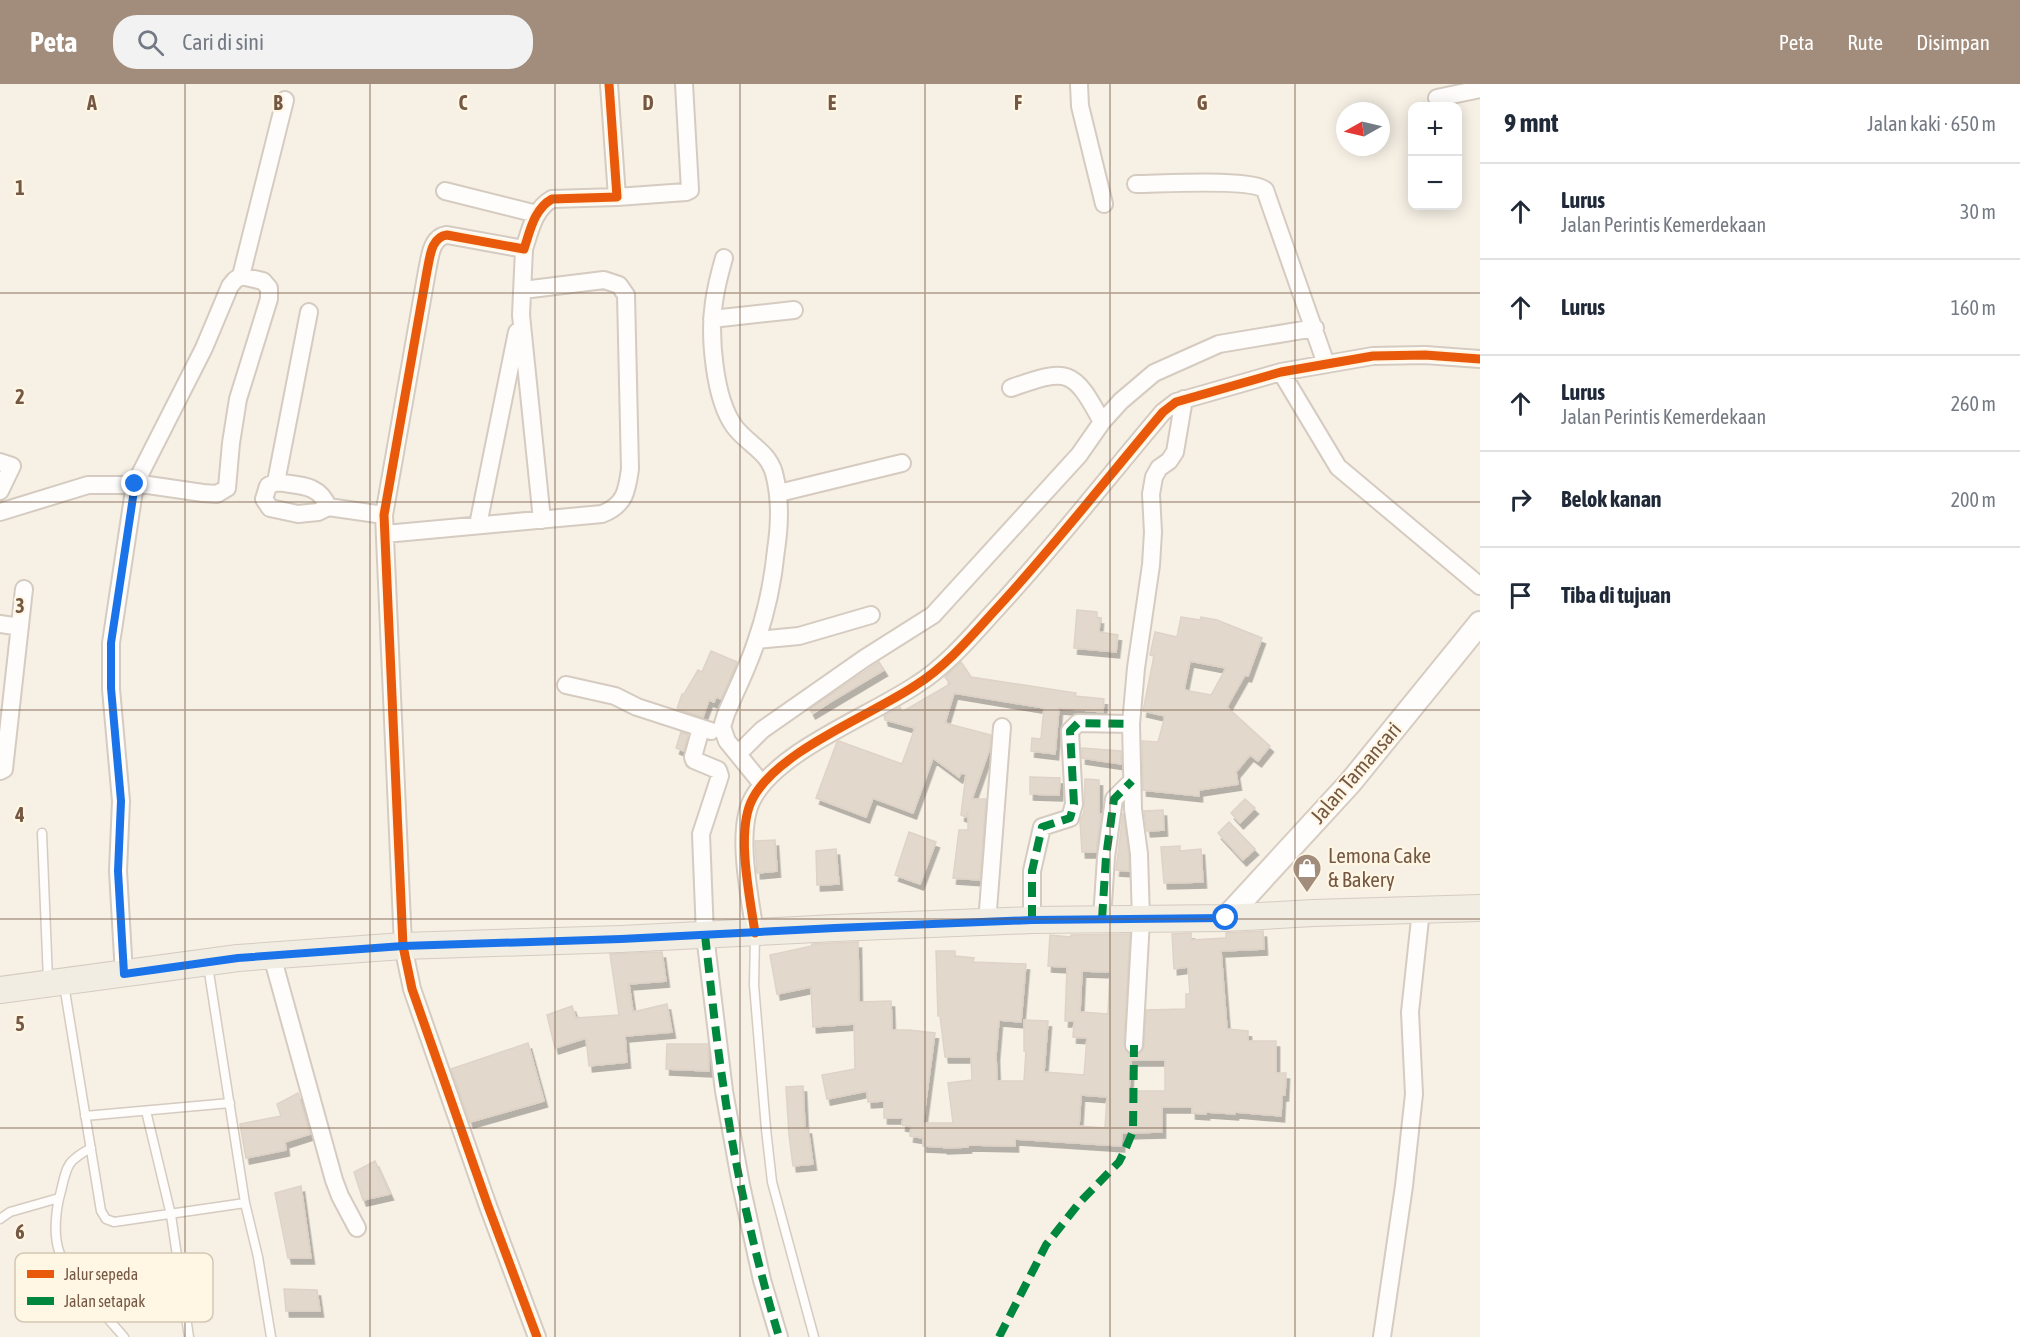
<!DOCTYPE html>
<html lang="id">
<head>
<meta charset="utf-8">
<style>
  :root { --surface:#fff; --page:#f2f2f3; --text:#1f2937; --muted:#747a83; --line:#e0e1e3; --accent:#a28d7c }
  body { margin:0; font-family:"Asap Condensed",sans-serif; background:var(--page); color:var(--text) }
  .controls { position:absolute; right:18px; top:18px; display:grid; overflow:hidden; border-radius:12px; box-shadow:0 3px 15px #0003 }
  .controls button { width:54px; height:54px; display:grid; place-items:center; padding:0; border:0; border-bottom:2px solid var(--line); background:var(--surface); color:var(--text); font:30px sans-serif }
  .compass { position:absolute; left:1336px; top:18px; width:54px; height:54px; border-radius:50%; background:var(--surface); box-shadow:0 3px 15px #0003; rotate:262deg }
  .stop { position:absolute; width:18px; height:18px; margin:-14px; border:4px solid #1a73e8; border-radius:50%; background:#fff }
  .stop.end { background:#1a73e8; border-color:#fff; box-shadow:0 2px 6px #0008 }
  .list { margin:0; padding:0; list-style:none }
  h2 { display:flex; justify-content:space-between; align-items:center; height:78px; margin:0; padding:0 24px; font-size:26px }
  h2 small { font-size:20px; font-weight:400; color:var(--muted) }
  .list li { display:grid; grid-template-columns:39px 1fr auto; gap:18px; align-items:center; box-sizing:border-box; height:96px; padding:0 24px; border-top:2px solid var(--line) }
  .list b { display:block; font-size:22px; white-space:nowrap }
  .list p { margin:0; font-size:20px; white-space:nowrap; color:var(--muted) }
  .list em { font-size:20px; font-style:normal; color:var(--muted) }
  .icon { flex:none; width:33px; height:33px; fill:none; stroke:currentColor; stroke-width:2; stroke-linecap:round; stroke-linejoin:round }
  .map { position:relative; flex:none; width:1480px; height:1253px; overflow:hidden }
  header { display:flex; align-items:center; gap:36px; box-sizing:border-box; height:84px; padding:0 30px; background:var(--accent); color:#fff }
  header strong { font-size:28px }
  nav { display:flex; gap:33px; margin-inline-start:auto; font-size:21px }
  .search { width:420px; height:54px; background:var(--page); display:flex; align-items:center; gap:15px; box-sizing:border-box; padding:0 21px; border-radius:24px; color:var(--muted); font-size:22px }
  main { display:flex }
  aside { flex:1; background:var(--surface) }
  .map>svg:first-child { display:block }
  .building { fill:#e3d8cc; stroke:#dfd3c7; stroke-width:1.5; fill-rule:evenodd; filter:url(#shadow) }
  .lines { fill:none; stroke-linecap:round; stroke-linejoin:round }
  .service-casing { stroke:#d5cbc0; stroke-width:11 }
  .minor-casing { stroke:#d5cbc0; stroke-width:20 }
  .secondary-casing { stroke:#d6ccc1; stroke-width:26 }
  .primary-casing { stroke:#d5cbc2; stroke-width:28 }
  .service { stroke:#fefdfb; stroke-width:8 }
  .minor { stroke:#fefdfb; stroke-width:16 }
  .secondary { stroke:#fefdfb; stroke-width:22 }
  .primary { stroke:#f2ede2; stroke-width:26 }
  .quiet { stroke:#00873e; stroke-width:8; stroke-dasharray:15 8; stroke-linecap:butt }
  .cycleway-casing { stroke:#fff6e4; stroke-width:13 }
  .cycleway { stroke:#e8590c; stroke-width:9 }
  .route { stroke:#1a73e8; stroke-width:8 }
  .grid { fill:none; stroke:#745844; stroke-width:1.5; stroke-opacity:0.55 }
  .labels { text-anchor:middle; stroke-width:4.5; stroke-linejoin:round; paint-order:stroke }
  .street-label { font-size:21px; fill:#745844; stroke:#fff6e4 }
  .poi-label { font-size:21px; fill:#745844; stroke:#fff6e4; text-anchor:start }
  .key { fill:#fff6e4; stroke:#d5c7b4; stroke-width:1.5 }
  .key-label { font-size:16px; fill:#745844 }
  .grid-label { font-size:20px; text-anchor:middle; font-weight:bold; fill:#745844; stroke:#fff6e4; stroke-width:4.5; stroke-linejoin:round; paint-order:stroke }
</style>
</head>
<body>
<header>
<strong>Peta</strong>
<div class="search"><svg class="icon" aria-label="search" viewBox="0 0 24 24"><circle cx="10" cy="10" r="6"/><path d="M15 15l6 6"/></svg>Cari di sini</div>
<nav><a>Peta</a><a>Rute</a><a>Disimpan</a></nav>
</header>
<main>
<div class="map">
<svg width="1480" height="1253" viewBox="0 0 1480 1253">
  <defs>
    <filter id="shadow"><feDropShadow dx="3.5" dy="6" stdDeviation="0" flood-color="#0004"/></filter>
  </defs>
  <rect width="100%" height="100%" fill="#f6f0e5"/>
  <path class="building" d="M 1077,526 L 1097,528 L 1097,534 L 1100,534 L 1099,548 L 1118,551 L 1116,568 L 1074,564 Z
    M 1181,533 L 1200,536 L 1201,533 L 1217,536 L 1262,554 L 1248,592 L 1245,591 L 1227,623 L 1270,662 L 1258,677 L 1250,671 L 1236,688 L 1238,700 L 1199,706 L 1199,712 L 1143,706 L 1142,657 L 1158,658 L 1165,632 L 1143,627 L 1154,572 L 1150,571 L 1155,548 L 1177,553 ZM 1190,577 L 1226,584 L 1211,611 L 1184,606 Z
    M 711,567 L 737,578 L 721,615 L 716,613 L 714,618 L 709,616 L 703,633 L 677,625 L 682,610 L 684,610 L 698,586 L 702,588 Z
    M 879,578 L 884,586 L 812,629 L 810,625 Z
    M 961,578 L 971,593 L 1076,609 L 1075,612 L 1104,615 L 1103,628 L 1059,624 L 1055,670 L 1031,667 L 1032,654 L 1041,655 L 1044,624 L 954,609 L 945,639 L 991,651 L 990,664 L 972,715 L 986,715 L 980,796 L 953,794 L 959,746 L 968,746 L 968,728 L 966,733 L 961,731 L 966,690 L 961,689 L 959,693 L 933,674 L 913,729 L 873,714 L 866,733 L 816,714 L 837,658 L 839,657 L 902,680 L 915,644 L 885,636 L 884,632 L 900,623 L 902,628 L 950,600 L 945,593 Z
    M 681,648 L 688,651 L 684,667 L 676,664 Z
    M 1082,664 L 1121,667 L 1121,680 L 1082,674 Z
    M 1030,693 L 1060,694 L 1059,711 L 1030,710 Z
    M 1085,695 L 1099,696 L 1099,730 L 1101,730 L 1096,768 L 1082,768 L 1080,737 L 1084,728 Z
    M 1245,715 L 1255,724 L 1240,739 L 1231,729 Z
    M 1163,726 L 1164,746 L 1147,747 L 1144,727 Z
    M 1123,729 L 1129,771 L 1129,787 L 1116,786 Z
    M 1229,738 L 1255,765 L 1243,776 L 1218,749 Z
    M 909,748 L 936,758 L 920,800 L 895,791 Z
    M 775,756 L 777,787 L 757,789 L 755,757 Z
    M 1180,762 L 1180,767 L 1201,765 L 1203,798 L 1164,799 L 1161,763 Z
    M 836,765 L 839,800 L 817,801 L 816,767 Z
    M 1263,847 L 1264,865 L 1221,867 L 1227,945 L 1248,947 L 1248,957 L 1276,957 L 1276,989 L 1286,989 L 1285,1011 L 1282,1011 L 1281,1032 L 1235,1028 L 1235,1030 L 1206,1028 L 1206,1030 L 1192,1029 L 1192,1023 L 1162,1023 L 1162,1048 L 1122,1049 L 1121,1062 L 1015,1055 L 1015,1062 L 968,1061 L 968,1063 L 944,1064 L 944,1063 L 923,1062 L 923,1054 L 910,1052 L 911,1043 L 902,1041 L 903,1034 L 884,1034 L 884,1017 L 868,1018 L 867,1007 L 827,1015 L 822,991 L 855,985 L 854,940 L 813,943 L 811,903 L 777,910 L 770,871 L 812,862 L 812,860 L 858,858 L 859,918 L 891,917 L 892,946 L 909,946 L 935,949 L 923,1039 L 953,1039 L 948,999 L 972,996 L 971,973 L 945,973 L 940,932 L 938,932 L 936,867 L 955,867 L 955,872 L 974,874 L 973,878 L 1026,880 L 1021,938 L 999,936 L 996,971 L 997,997 L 1024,997 L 1026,967 L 1024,967 L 1024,936 L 1048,937 L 1044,988 L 1084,991 L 1087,954 L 1073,953 L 1074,937 L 1065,937 L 1067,883 L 1048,882 L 1050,851 L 1071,853 L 1071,851 L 1130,850 L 1124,960 L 1128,969 L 1134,971 L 1142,967 L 1144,962 L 1146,926 L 1186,925 L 1186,910 L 1190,910 L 1188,883 L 1174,885 L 1172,850 L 1191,849 L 1191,856 L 1226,854 L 1226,849 ZM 1082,887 L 1110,888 L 1108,930 L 1080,928 ZM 1131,976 L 1165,976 L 1165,1007 L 1129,1007 ZM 1081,1011 L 1107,1013 L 1105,1044 L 1079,1042 Z
    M 662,868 L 666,897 L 629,900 L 633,928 L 667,920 L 672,948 L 625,952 L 627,978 L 589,982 L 586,954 L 555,964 L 547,931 L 572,922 L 576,934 L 619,931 L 610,870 Z
    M 528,959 L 544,1017 L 470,1038 L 451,985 Z
    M 667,960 L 708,960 L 709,987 L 666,985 Z
    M 803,1002 L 805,1044 L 808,1044 L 813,1080 L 793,1082 L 789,1051 L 786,1003 Z
    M 298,1009 L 310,1050 L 285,1058 L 286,1066 L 246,1074 L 240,1040 L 281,1032 L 277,1020 Z
    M 375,1077 L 390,1110 L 363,1116 L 354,1088 Z
    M 301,1102 L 311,1174 L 288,1174 L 275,1109 Z
    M 284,1205 L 317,1206 L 320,1227 L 286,1227 Z"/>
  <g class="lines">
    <g class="service-casing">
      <path id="service" d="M 42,749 L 48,896
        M 755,852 L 754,901 L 766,1045 L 772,1098 L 814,1253
        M 64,901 L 101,1127 L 106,1135 L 114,1138 L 245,1119 L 208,882
        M 146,1027 L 171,1131 L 189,1253
        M 85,1032 L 230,1019
        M 91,1064 C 67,1077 67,1081 61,1107 C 56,1124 53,1150 59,1167 C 67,1191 106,1232 124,1253
        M 245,1119 L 258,1173 L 271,1253
        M 0,1135 L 10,1128 L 59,1114"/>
    </g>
    <g class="minor-casing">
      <path id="minor" d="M 1079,0 L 1080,22 L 1104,120
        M 1437,14 L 1480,5
        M 1136,100 C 1160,100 1251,94 1265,106 L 1326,280
        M 445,107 L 537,130
        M 617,113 L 686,108 L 690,106 L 684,0
        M 524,165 L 521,231 L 542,436
        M 724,174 C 720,188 716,203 714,218 C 709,251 714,314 734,342 C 746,359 768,367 774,389 C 781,415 780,440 776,466 C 773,496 767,526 757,555 C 749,581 736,606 726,630 L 722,643 L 727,657 L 762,700
        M 712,235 L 794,226
        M 1281,288 L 1338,383 L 1480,502
        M 1011,304 C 1068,284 1073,284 1102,338
        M 0,378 L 12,382 L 0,407
        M 276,398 L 309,228
        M 779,409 L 902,379
        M 328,423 C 319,399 298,402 276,398 L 268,402 L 264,415 L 270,424 L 298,430 L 318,428 L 328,423 L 384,431
        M 0,428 L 88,401 L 148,401 L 203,409 L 217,410 L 227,404 L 231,359 L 238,315 L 269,215 L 269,204 L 263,197 L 241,192
        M 478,441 L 517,248
        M 385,450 L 602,430 C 625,421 627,407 630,385 L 626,211 L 619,201 L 604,196 L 523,206
        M 0,540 L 20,543
        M 757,556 L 799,552 L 871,531
        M 566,601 L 615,612 L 637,623 L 711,647
        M 701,644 L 693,673 L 694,676 L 718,686 L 720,692 L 701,750 L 705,851 L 724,1007 L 741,1101 L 762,1196 L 779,1253
        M 738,670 L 762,646 L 865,574 L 933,531 L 1079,371 L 1102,338 L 1121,317 L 1154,289 L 1219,260 L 1315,244
        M 0,687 L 4,685 L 24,505
        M 1102,835 L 1106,773 L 1114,715 L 1132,697
        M 1032,836 L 1032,787 L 1042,743 L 1070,734 L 1074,720 L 1070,647 L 1078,639 L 1131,640
        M 987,839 L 1002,643
        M 755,849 C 750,813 735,746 753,714 C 779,666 870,632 916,601 C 948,581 973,550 998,523 C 1056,460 1108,393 1163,328 L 1176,318 L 1281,288 L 1373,272 L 1425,271 L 1480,275
        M 272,872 L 334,1096 L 340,1112 L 357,1144
        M 124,890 L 118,787 L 121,717 L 111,605 L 111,559 L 135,400 L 204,264 L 230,202 L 235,196 L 241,192 L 285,16
        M 1134,961 L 1141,836 L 1139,770 L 1133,725 L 1131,640 L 1136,584 L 1151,481 L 1153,448 L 1151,410 L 1154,393 L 1159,384 L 1169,377 L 1175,368 L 1184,315
        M 537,1253 L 488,1122 L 412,905 L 403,862 L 384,431 L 427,187 C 430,173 431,153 447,151 L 524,165 C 530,147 534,125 552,115 L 617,113 L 609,0
        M 1382,1253 L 1404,1102 L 1414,1010 L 1410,928 L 1421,826"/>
    </g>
    <g class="secondary-casing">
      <path id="secondary" d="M 1226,834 L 1350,699 L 1480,539"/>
    </g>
    <g class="primary-casing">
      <path id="primary" d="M 0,906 L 238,874 L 403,862 L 621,855 L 835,844 L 1032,836 L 1226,834 L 1313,829 L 1480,824"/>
    </g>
    <use href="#service" class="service"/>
    <use href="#minor" class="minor"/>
    <use href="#secondary" class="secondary"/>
    <use href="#primary" class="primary"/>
    <path class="quiet" d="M 1102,835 L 1106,773 L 1114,715 L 1132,697
      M 1032,836 L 1032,787 L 1042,743 L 1070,734 L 1074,720 L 1070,647 L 1078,639 L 1131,640
      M 705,851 C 711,903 716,955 724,1006 C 736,1090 755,1172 779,1253
      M 999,1253 L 1046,1161 L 1080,1118 L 1119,1078 L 1125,1066 L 1133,1047 L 1134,961"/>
    <g class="cycleway-casing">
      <path id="cycleway" d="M 755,849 C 750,813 735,746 753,714 C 779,666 870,632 916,601 C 948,581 973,550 998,523 C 1056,460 1108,393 1163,328 L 1176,318 L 1281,288 L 1373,272 L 1425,271 L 1480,275
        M 537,1253 L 488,1122 L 412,905 L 403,862 L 384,431 L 427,187 C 430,173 431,153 447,151 L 524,165 C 530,147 534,125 552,115 L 617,113 L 609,0"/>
    </g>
    <use href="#cycleway" class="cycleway"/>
  </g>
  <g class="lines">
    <path class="route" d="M 135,400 L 111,559 L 111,604 L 121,717 L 118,787 L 124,890 L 238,874 L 403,862 L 621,855 L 835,844 L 1032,836 L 1226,834"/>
  </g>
  <path class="grid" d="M 185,0 L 185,1253M 370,0 L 370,1253M 555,0 L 555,1253M 740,0 L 740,1253M 925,0 L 925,1253M 1110,0 L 1110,1253M 1295,0 L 1295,1253M 0,209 L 1480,209M 0,418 L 1480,418M 0,626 L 1480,626M 0,835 L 1480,835M 0,1044 L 1480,1044"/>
  <defs>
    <g id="shop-pin" transform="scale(1.5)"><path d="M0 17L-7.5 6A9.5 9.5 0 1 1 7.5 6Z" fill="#a28d7c" stroke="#fff6e4"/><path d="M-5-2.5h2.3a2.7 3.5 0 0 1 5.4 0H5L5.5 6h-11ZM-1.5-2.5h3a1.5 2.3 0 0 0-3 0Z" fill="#fff"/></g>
  </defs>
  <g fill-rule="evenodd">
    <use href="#shop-pin" x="1307" y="784"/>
  </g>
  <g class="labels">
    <g class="street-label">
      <text transform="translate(1356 689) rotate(-49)" y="7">Jalan Tamansari</text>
    </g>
    <g class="poi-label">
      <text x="1328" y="779">Lemona Cake<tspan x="1328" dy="24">&amp; Bakery</tspan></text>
    </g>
  </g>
  <rect x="15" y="1169" width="198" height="69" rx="9" class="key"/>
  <rect x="27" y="1186" width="27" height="8" fill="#e8590c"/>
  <rect x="27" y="1213" width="27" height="8" fill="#00873e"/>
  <g class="key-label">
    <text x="64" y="1196">Jalur sepeda</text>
    <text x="64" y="1223">Jalan setapak</text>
  </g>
  <g class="grid-label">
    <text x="92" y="26">A</text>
    <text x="278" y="26">B</text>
    <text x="463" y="26">C</text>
    <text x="648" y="26">D</text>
    <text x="832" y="26">E</text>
    <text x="1018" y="26">F</text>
    <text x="1202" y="26">G</text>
    <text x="20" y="111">1</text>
    <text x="20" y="320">2</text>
    <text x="20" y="529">3</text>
    <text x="20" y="738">4</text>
    <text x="20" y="947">5</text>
    <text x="20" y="1155">6</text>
  </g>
</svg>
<div class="controls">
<button>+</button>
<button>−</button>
</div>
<svg class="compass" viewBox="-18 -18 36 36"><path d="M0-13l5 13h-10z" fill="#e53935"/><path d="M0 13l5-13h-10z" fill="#747a83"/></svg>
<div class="stop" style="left:1226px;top:834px"></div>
<div class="stop end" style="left:135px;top:400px"></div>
</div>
<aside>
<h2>9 mnt<small>Jalan kaki · 650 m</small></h2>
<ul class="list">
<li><svg class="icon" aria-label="ahead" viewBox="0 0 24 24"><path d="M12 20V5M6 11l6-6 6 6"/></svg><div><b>Lurus</b><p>Jalan Perintis Kemerdekaan</p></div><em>30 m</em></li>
<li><svg class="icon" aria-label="ahead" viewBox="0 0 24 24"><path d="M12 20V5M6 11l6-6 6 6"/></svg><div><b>Lurus</b></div><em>160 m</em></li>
<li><svg class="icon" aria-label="ahead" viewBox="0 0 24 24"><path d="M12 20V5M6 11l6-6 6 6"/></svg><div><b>Lurus</b><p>Jalan Perintis Kemerdekaan</p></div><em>260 m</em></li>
<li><svg class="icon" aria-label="right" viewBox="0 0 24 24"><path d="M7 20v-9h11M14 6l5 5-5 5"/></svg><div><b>Belok kanan</b></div><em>200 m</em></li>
<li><svg class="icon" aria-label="arrive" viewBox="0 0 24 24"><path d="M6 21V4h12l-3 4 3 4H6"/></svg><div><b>Tiba di tujuan</b></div></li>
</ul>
</aside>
</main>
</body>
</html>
